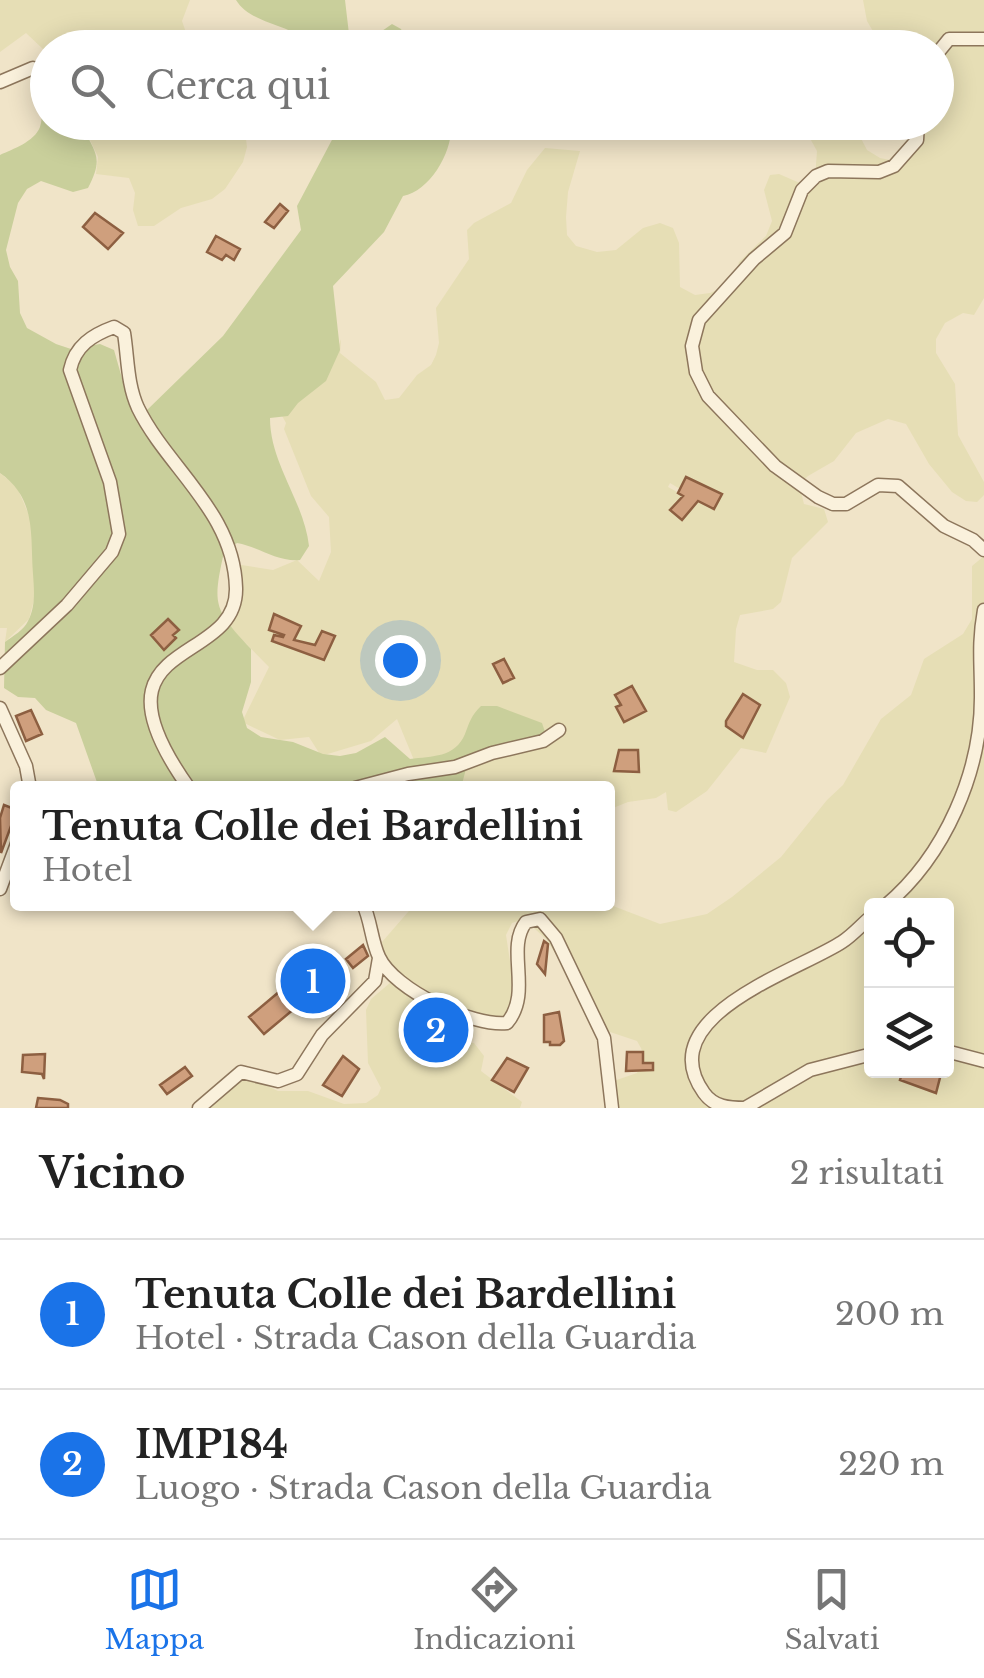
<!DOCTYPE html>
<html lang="it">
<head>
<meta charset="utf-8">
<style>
  :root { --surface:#fff; --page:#f2f2f2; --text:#222; --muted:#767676; --line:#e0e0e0; --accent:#1a73e8 }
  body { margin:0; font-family:"Libre Baskerville",serif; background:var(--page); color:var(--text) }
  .controls { position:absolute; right:30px; bottom:30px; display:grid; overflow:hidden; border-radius:10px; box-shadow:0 5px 25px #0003 }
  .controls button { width:90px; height:90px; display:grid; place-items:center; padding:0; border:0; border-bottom:2px solid var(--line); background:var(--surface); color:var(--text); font:50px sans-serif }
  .you { position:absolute; left:400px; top:660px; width:35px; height:35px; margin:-25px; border:8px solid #fff; border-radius:50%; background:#1a73e8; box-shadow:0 0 0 15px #1a73e833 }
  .badge { display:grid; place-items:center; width:65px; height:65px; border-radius:50%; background:var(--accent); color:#fff; font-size:32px; font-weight:700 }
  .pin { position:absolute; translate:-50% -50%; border:5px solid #fff; box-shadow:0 2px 10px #0006 }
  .popup { position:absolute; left:10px; top:781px; width:605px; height:130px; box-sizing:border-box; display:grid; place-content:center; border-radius:10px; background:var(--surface); filter:drop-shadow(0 2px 8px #0005); font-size:32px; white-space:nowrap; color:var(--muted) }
  .popup b { font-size:38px; color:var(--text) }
  .popup::after { content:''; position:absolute; left:50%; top:100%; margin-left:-20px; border:20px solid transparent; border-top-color:var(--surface) }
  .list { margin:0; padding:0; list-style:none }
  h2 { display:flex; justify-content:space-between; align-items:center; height:130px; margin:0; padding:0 40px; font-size:42px }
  h2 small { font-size:32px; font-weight:400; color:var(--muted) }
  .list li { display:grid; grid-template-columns:65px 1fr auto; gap:30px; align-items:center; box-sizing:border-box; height:150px; padding:0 40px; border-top:2px solid var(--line) }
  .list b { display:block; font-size:38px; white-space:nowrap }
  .list p { margin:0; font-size:32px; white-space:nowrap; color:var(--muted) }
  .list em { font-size:32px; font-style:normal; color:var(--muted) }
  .icon { flex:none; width:55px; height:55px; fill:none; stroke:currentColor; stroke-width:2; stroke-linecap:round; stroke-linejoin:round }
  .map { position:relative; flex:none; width:984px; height:1108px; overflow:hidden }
  .search { position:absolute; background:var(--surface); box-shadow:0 5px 25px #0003; left:30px; right:30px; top:30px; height:110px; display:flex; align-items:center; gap:25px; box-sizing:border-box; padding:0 35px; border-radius:55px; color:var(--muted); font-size:38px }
  .sheet { height:430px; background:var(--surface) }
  nav { display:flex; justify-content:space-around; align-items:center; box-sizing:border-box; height:140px; border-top:2px solid var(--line); background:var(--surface); font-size:28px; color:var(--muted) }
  nav a { display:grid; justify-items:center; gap:5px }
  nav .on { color:var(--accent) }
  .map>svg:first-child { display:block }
  .farmland { fill:#e6deb5; fill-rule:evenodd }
  .green { fill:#c9cf9b }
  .building { fill:#cf9f7d; stroke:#8d5f41; stroke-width:2.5 }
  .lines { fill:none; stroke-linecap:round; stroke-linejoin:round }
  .street-casing { stroke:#8d765c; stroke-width:15 }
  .street { stroke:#faf1dc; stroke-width:12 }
</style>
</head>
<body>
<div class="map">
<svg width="984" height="1108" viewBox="0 0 984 1108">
  <rect width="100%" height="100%" fill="#f0e4c8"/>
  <path class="farmland" d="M 0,0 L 190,0 L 182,21 L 191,47 L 48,48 L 47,58 L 44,50 L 26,33 L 0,52 Z
    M 863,0 L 984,0 L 984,298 L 974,315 L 963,313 L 945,323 L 936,339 L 936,353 L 955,384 L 958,435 L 984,482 L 984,495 L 977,502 L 966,501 L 952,492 L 929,464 L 906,424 L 888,419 L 856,433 L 834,461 L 808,476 L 799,484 L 804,504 L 824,509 L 828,522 L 792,558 L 781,602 L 773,609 L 740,615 L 736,629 L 734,662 L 757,670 L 773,670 L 786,683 L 790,697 L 766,753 L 741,748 L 707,791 L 676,812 L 668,810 L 666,792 L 656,798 L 628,802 L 608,810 L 608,788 L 438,788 L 416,765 L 397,719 L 371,741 L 321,756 L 309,737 L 280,740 L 242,722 L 269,667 L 226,623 L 235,564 L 273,570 L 297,560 L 319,581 L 331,552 L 329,517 L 311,496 L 284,429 L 286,423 L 270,394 L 338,348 L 341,339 L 340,353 L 376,382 L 385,400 L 399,398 L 417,375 L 431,365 L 436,355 L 439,343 L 436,308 L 469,259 L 467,230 L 474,223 L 511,203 L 527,170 L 545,148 L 580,151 L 568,192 L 566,217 L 567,235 L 576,246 L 597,252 L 616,250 L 643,228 L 660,223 L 673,228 L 679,243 L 680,287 L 695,295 L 710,293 L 734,283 L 739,262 L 766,236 L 772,221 L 764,190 L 770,175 L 779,174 L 809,187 L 815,178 L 817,151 L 807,133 L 806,123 L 853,123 L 867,150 L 880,158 L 890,160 L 903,155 L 913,144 L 912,123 L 936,122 L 936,48 L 877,47 L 877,38 L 867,21 ZM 687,477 L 721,494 L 679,493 L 668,487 L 670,483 L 680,489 ZM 742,694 L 760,705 L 743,738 L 726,720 ZM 619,750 L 638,751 L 640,772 L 615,771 L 617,756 L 625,756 Z
    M 82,123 L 240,123 L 245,131 L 247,147 L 243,162 L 225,189 L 212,199 L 181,208 L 154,226 L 138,226 L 133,210 L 135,193 L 129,178 L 96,174 L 98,157 Z
    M 0,473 L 17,487 L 31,520 L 34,543 L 34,600 L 29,619 L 5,642 L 7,628 L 0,628 Z
    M 984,556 L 984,1108 L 608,1108 L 608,1083 L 637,1073 L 644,1058 L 641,1048 L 637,1041 L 610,1032 L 599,1021 L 546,939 L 524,919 L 512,923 L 506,935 L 515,994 L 504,1016 L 492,1020 L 430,1009 L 414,1024 L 419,1041 L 427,1049 L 463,1042 L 474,1043 L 484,1056 L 481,1071 L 522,1102 L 520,1108 L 205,1108 L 240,1079 L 250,1078 L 278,1091 L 308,1091 L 344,1104 L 366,1103 L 378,1095 L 381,1088 L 368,1063 L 366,1010 L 371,999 L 397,977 L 385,963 L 382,942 L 415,904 L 608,904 L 660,924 L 707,914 L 732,897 L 781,857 L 827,800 L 843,785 L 881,719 L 911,695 L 924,659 L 963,634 L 972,619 L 972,566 ZM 872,906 L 946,906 L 946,1070 L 872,1070 Z"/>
  <path class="green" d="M 236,0 L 345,0 L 349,34 L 362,45 L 392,24 L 401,29 L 409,47 L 314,47 C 293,23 252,26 236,0 Z
    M 47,104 L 48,122 L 82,123 C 92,152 106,154 88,188 L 73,192 L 41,181 L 27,189 L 18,203 L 6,250 L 10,267 L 18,281 L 20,313 L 27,328 L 56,344 L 71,349 L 100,344 L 114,350 L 127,396 L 146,411 L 223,336 L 301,230 L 297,206 L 334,136 L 334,123 L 451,123 C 454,149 431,191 403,196 L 384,232 L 333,286 L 340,350 L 326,381 L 298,403 L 288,416 L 270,418 C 270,464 304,501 309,546 L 300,560 C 277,562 260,547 237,543 L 224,552 C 212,606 214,609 251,649 L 251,682 L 242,712 L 247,728 L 261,737 L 293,742 L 323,754 L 340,756 L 356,753 L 385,737 L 410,759 C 432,756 455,758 465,734 C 470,721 471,716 481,706 L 497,706 L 542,723 L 547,738 L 469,757 L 461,788 L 99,788 L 76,723 L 46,710 L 35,698 L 18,697 L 4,688 L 5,642 C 13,636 24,630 28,621 C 36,606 34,589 33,574 C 30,535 37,499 0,473 L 0,155 C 13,149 34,142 40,127 C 43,117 40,113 47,104 Z"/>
  <path class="building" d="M 280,204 L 288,211 L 274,228 L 265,222 Z
    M 95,213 L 123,233 L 108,249 L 83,227 Z
    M 216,236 L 240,249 L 234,260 L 226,255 L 222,260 L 207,252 Z
    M 686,477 L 722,494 L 714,509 L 698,501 L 682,520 L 670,510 L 683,496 L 678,493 Z
    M 274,614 L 301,626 L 294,640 L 315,645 L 322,631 L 335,636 L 324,660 L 272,641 L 274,635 L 283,637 L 284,635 L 269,630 Z
    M 168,619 L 179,630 L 173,635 L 176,638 L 164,650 L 151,635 Z
    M 504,659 L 514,678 L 503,683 L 493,664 Z
    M 632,686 L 646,711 L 624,722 L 616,707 L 621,705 L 615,695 Z
    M 743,694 L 760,705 L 743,738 L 726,726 L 726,721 Z
    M 31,710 L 42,734 L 26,741 L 16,716 Z
    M 619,750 L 638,750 L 639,772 L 614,771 Z
    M 4,805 L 17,810 L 1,853 L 0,818 Z
    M 544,941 L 548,944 L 545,974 L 537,964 Z
    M 363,945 L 368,956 L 353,968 L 346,959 Z
    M 309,957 L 332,975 L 323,985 L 330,990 L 319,1004 L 307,998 L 264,1034 L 249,1017 L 286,986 Z
    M 559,1012 L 564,1041 L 560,1045 L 550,1045 L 550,1042 L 544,1042 L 544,1015 Z
    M 440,1019 L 448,1028 L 427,1050 L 419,1043 L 426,1035 L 424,1033 Z
    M 627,1052 L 643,1052 L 643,1063 L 653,1063 L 653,1070 L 626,1071 Z
    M 45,1054 L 44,1079 L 42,1074 L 22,1072 L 23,1055 Z
    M 343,1056 L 359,1069 L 342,1096 L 323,1085 Z
    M 507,1058 L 528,1068 L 514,1092 L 492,1080 Z
    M 185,1067 L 192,1076 L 167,1094 L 160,1085 Z
    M 903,1070 L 942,1070 L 936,1093 L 900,1080 Z
    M 38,1098 L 60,1100 L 68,1104 L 68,1108 L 36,1108 Z"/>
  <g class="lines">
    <g class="street-casing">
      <path id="street" d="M 936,55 L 949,39 L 984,39
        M 0,82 L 33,68
        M 918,122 L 917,140 L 894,166 L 879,172 L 828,171 L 816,176 L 802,190 L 785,233 L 754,259 L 699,320 L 692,346 L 696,372 L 708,396 L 775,466 L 818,497 L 833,504 L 846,504 L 878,485 L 898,486 L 944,526 L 973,540 L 984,550
        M 0,668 L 67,605 L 112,552 L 119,534 L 110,482 L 70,370 C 75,346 92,335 114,327 L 124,333 C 128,358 127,384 138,408 C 168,469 234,512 236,588 C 238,669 80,635 189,788
        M 0,708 L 26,766 L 30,788
        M 355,788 L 408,774 L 455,767 L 492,753 L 543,741 L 559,730
        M 0,889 L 18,841
        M 363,904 C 371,920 371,940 379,957 C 394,990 473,1027 507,1023 C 533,992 505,949 526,922 L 540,919 L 556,938 L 604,1038 L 612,1108
        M 885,906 C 945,856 982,771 981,694 C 981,661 978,644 984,610
        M 946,1051 L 984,1061
        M 199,1108 L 241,1072 L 278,1081 L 297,1074 L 322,1035 L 375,981 L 379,958
        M 745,1108 C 729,1108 714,1107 704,1093 C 649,1016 798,971 842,942 C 853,935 862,924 872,916
        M 745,1108 L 810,1070 L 872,1054"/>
    </g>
    <use href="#street" class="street"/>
  </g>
</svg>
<div class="controls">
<button><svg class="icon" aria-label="locate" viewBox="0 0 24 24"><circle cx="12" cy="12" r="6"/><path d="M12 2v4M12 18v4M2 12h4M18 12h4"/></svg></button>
<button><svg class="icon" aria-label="layers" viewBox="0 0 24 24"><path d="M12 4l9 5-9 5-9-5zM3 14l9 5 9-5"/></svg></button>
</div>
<div class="you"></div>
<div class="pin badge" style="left:313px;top:981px">1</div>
<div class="popup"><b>Tenuta Colle dei Bardellini</b>Hotel</div>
<div class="pin badge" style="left:436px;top:1030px">2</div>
<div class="search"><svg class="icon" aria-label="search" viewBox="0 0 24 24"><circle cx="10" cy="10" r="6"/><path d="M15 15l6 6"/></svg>Cerca qui</div>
</div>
<section class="sheet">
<h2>Vicino<small>2 risultati</small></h2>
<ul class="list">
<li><span class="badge">1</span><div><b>Tenuta Colle dei Bardellini</b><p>Hotel · Strada Cason della Guardia</p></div><em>200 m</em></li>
<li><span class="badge">2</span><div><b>IMP184</b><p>Luogo · Strada Cason della Guardia</p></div><em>220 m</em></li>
</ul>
</section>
<nav>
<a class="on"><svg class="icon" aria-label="map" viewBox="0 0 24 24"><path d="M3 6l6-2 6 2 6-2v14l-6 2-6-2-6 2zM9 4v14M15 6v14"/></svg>Mappa</a>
<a><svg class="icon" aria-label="directions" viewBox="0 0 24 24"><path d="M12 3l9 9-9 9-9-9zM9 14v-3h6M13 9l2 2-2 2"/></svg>Indicazioni</a>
<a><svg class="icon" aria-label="saved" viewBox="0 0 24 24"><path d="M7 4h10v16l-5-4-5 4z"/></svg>Salvati</a>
</nav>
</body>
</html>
